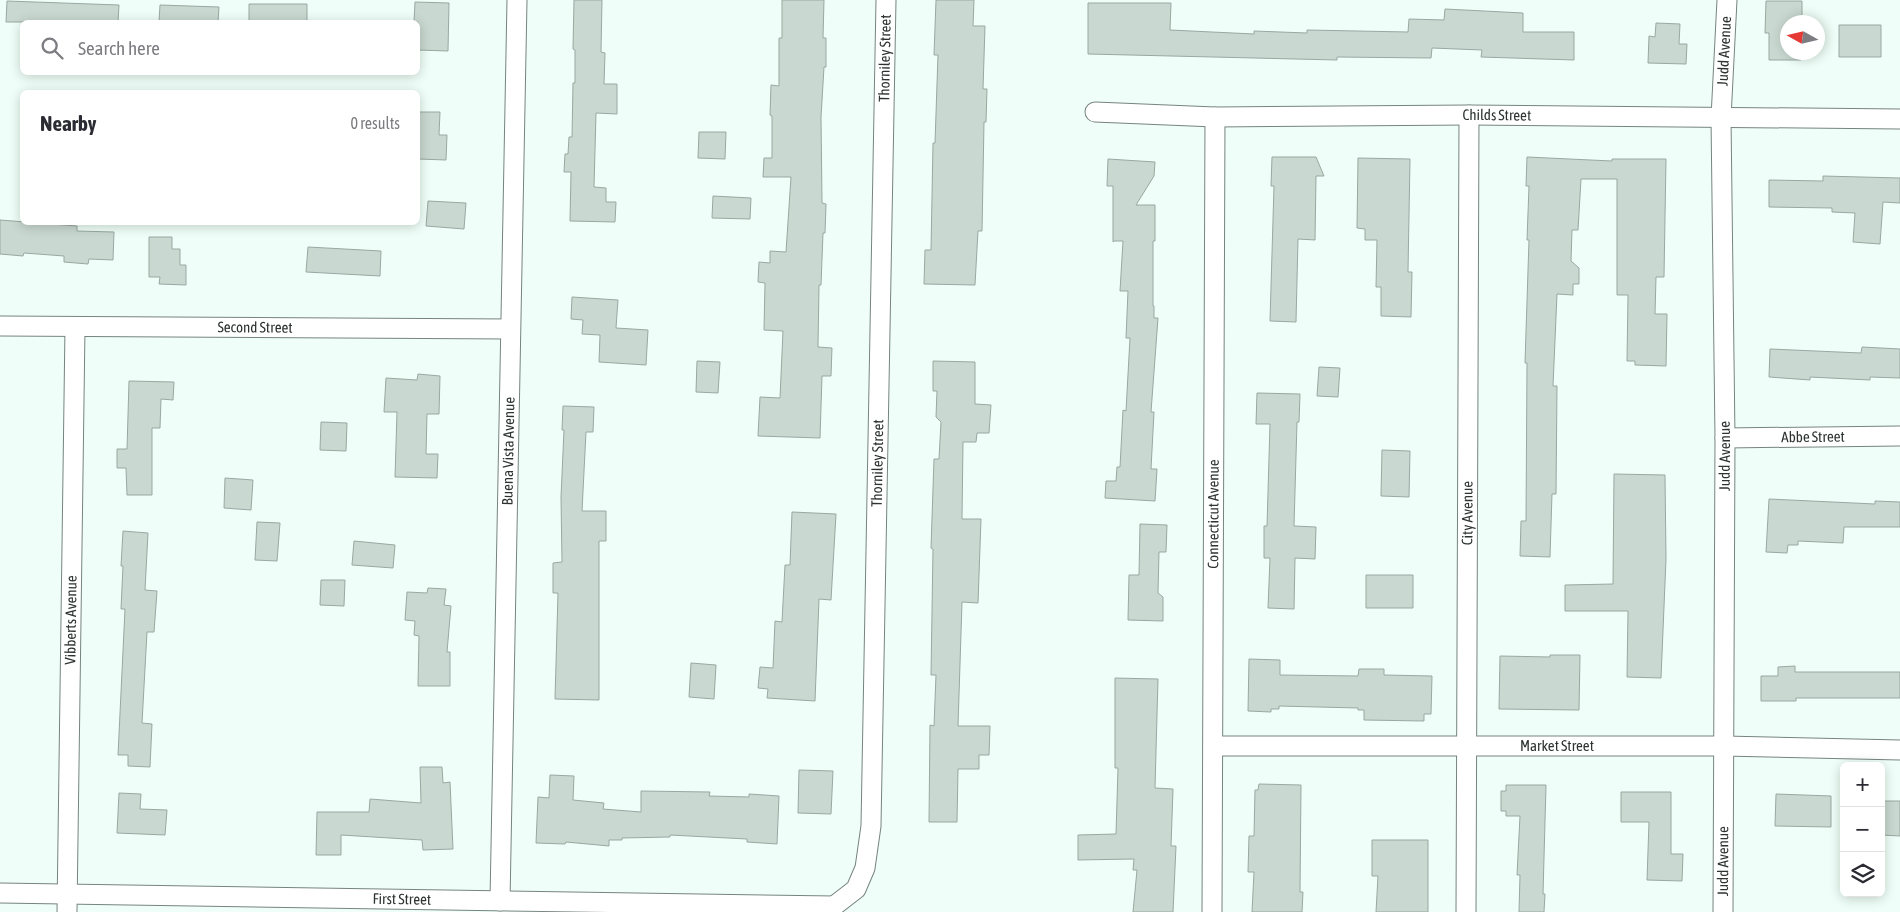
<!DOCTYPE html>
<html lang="en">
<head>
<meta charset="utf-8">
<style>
  :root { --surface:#fff; --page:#f2f2f3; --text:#2b2b33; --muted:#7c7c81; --line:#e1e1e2 }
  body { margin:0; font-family:"Asap Condensed",sans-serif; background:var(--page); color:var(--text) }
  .controls { position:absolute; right:15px; bottom:15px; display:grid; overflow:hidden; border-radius:8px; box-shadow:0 2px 12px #0003 }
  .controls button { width:45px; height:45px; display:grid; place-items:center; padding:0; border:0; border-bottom:1px solid var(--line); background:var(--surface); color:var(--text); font:25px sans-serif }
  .compass { position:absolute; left:1780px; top:15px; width:45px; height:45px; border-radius:50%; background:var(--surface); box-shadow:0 2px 12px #0003; rotate:278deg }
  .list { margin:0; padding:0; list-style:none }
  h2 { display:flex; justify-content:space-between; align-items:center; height:65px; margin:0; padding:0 20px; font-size:21px }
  h2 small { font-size:16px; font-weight:400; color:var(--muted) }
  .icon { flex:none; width:28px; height:28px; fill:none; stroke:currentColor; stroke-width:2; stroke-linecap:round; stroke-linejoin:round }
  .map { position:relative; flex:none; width:1900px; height:912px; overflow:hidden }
  .search { position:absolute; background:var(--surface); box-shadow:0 2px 12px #0003; left:20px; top:20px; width:400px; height:55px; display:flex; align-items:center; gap:12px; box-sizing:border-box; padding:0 18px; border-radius:8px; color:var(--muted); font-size:19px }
  .panel { position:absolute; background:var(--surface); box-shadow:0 2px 12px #0003; left:20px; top:90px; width:400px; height:135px; border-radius:8px }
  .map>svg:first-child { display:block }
  .building { fill:#c9d8d1; stroke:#9aa8a2 }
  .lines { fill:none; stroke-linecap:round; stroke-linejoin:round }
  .street-casing { stroke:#76847e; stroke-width:21 }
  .street { stroke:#fff; stroke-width:19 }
  .labels { text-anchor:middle; stroke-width:5; stroke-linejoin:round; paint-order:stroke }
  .street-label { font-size:15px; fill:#2d3331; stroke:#fff }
</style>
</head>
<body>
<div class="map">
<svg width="1900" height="912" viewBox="0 0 1900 912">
  <rect width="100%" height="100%" fill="#effef8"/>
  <path class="building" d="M 574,0 L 602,0 L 601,52 L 605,53 L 604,84 L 617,84 L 617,114 L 596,113 L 594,187 L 606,188 L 606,202 L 616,202 L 615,222 L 570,221 L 571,172 L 564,172 L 565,154 L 568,154 L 569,137 L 572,137 L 573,83 L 575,83 L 575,50 L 573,49 Z
    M 782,0 L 824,0 L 823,38 L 826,38 L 826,67 L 824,67 L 821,117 L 822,203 L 826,204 L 825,233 L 823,233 L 821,285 L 819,285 L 818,347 L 832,348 L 831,376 L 822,376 L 820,438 L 758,436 L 760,397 L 780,398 L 783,331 L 764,330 L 765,283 L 758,282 L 759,262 L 770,263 L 770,251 L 786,252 L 791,177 L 763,177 L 764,158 L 772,158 L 772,116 L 770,115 L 771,85 L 779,86 L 779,38 L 782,38 Z
    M 936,0 L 974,0 L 973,26 L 985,26 L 983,89 L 987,89 L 986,122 L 984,122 L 982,231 L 978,231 L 975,285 L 924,284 L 925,250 L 931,250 L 933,143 L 935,143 L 938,55 L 934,55 Z
    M 7,1 L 119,5 L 118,22 L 6,22 Z
    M 1766,1 L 1802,1 L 1802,22 L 1788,22 L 1788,52 L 1801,52 L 1801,60 L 1769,60 L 1769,33 L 1765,33 Z
    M 415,2 L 449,3 L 448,51 L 418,50 L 418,22 L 414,22 Z
    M 1088,3 L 1171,3 L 1170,30 L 1254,34 L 1254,31 L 1307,33 L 1307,30 L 1408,32 L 1409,19 L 1444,20 L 1445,9 L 1523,13 L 1523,32 L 1574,32 L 1574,60 L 1481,57 L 1482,50 L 1432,48 L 1431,58 L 1337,57 L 1337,60 L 1088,54 Z
    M 249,4 L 307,4 L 307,22 L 249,22 Z
    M 160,5 L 219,7 L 218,22 L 159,22 Z
    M 1656,23 L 1680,24 L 1679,44 L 1687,44 L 1686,64 L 1648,63 L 1649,36 L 1655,37 Z
    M 1839,25 L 1881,25 L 1881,57 L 1839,57 Z
    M 418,112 L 440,112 L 439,135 L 447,135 L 446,160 L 418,159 Z
    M 699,132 L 726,132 L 725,159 L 698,158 Z
    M 1272,157 L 1316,157 L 1324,176 L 1316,176 L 1315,240 L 1298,239 L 1296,322 L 1270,321 L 1274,186 L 1271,186 Z
    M 1527,157 L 1612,161 L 1612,159 L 1666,159 L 1664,277 L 1656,277 L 1655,314 L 1667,314 L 1666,366 L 1635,365 L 1635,361 L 1627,361 L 1628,295 L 1617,295 L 1617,179 L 1581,179 L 1578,230 L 1572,230 L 1571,261 L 1579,268 L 1579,284 L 1573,284 L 1573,295 L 1557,294 L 1553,386 L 1557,386 L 1556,494 L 1552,494 L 1550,557 L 1520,556 L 1521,521 L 1526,521 L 1527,363 L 1525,363 L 1529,240 L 1527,240 L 1529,186 L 1526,186 Z
    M 1358,158 L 1410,159 L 1408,272 L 1412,272 L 1411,317 L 1381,316 L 1381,287 L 1376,287 L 1377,240 L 1365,240 L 1365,229 L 1357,228 Z
    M 1108,159 L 1155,162 L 1154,176 L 1136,205 L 1155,205 L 1155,241 L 1153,241 L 1153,306 L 1154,306 L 1154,318 L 1158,318 L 1151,412 L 1154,412 L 1151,469 L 1157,469 L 1155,501 L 1105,498 L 1106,481 L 1116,481 L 1117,467 L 1120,467 L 1123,410 L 1126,411 L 1130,338 L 1126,338 L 1128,291 L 1120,291 L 1123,241 L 1114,241 L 1113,242 L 1113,186 L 1107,186 Z
    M 1823,176 L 1900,178 L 1900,203 L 1883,202 L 1880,244 L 1853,242 L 1855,213 L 1832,212 L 1832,208 L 1769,207 L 1769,180 L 1823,181 Z
    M 713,196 L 751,198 L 750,219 L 712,218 Z
    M 428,201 L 466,203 L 464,229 L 426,226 Z
    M 0,220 L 77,226 L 77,231 L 114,232 L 113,260 L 89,259 L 88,264 L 64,262 L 64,256 L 24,253 L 23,256 L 0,254 Z
    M 149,237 L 172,237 L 172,249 L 180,249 L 180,265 L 186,265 L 186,285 L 159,284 L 160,277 L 149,277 Z
    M 308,247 L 381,251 L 380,276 L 306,272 Z
    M 572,297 L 618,300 L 616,328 L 648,330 L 646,365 L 599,362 L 600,335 L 582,334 L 583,320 L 571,319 Z
    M 1862,347 L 1900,349 L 1900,378 L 1870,377 L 1870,380 L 1810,377 L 1810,380 L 1769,377 L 1770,349 L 1861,353 Z
    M 697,361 L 720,362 L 718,393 L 696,392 Z
    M 933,361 L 975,362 L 975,404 L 991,405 L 989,433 L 977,433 L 976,442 L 963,442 L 962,519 L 981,519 L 978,603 L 962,602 L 958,726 L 990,726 L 989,755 L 979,755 L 979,769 L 958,769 L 957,822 L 929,822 L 930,725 L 934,726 L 936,675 L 931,675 L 933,549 L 931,548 L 934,459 L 939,459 L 941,422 L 936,417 L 937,391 L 933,391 Z
    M 1319,367 L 1340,368 L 1338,397 L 1317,396 Z
    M 418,374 L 440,376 L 439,414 L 427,414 L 426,454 L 438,454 L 437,478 L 395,477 L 397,412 L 384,412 L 386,378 L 417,380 Z
    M 129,381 L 174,382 L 173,400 L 161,399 L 160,428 L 152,428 L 152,495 L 127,495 L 126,468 L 117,468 L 117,449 L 127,449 Z
    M 1257,393 L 1300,394 L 1299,422 L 1297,422 L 1294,526 L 1316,527 L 1315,559 L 1295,558 L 1294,609 L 1268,608 L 1270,558 L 1264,558 L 1264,526 L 1267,526 L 1270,424 L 1256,424 Z
    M 563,406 L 594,407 L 593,432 L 586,432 L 582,511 L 606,511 L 606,541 L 599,541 L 599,700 L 555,699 L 558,593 L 553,593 L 553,563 L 562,562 L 561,497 L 564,430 L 562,430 Z
    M 321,422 L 347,423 L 346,451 L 320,450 Z
    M 1382,450 L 1410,451 L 1409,497 L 1381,496 Z
    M 1614,474 L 1665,475 L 1666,559 L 1661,678 L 1627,677 L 1628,611 L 1565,611 L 1565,585 L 1613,584 Z
    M 225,478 L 253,480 L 251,510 L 224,508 Z
    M 1769,499 L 1875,504 L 1875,501 L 1900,502 L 1900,527 L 1844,527 L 1843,543 L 1798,541 L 1798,545 L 1788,545 L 1787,553 L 1766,552 Z
    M 792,512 L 836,514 L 831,600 L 819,599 L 815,701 L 767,698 L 768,689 L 758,688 L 760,667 L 773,668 L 775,621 L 782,622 L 785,565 L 790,565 Z
    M 257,522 L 280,523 L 277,561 L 255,560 Z
    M 1140,524 L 1167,525 L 1166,552 L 1159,552 L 1158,593 L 1163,597 L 1163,621 L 1128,620 L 1129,575 L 1139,575 Z
    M 123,531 L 148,533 L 145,590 L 157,591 L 154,632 L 147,632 L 142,723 L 152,724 L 150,767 L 128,766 L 128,755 L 118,755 L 125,609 L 121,609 L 123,566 L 121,566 Z
    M 354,541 L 395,545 L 393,568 L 352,565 Z
    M 1366,575 L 1413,575 L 1413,608 L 1366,608 Z
    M 321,580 L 345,580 L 344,606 L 320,605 Z
    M 428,588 L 446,589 L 444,605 L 451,606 L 447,652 L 450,652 L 450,686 L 418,686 L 419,636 L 414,635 L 415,621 L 405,620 L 407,592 L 427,593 Z
    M 1550,655 L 1580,655 L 1579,710 L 1499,709 L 1500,656 L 1550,657 Z
    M 1249,659 L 1280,660 L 1280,675 L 1358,676 L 1359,669 L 1384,669 L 1384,675 L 1432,676 L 1431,714 L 1424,714 L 1424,721 L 1364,720 L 1364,710 L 1358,710 L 1358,708 L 1279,706 L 1279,709 L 1271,709 L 1271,712 L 1248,711 Z
    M 691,663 L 716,665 L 714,699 L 689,697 Z
    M 1795,666 L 1795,672 L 1900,672 L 1900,698 L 1796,698 L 1796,701 L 1761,701 L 1761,676 L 1778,676 L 1778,667 Z
    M 1115,678 L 1158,679 L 1155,788 L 1173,789 L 1171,846 L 1176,846 L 1173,912 L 1133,912 L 1137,870 L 1133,870 L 1134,859 L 1078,860 L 1078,835 L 1116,834 L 1118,768 L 1115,768 Z
    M 420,767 L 442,767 L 443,783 L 450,782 L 453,849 L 423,850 L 422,840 L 341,835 L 341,855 L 316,855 L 317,812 L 369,812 L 370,799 L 421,803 Z
    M 799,770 L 833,771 L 831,814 L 798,813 Z
    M 550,775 L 574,776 L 573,800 L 604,803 L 603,809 L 641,812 L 641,791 L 710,792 L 709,796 L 749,797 L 749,794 L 779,796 L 777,844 L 747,842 L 747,839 L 670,835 L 670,837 L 622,838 L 622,840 L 609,840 L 609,846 L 566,842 L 565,844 L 536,843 L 538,797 L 549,798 Z
    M 1259,784 L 1301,785 L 1300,892 L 1303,892 L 1302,912 L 1252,912 L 1254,872 L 1248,872 L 1249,836 L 1254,836 L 1255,790 L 1258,790 Z
    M 1506,785 L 1546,785 L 1543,894 L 1545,894 L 1544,912 L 1519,912 L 1520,875 L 1517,875 L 1520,816 L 1506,816 L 1506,811 L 1501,811 L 1501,791 L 1506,791 Z
    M 1621,792 L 1671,792 L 1671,854 L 1683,854 L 1682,881 L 1647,880 L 1649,822 L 1621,822 Z
    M 119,793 L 141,794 L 140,809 L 167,810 L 165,835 L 117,833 Z
    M 1776,794 L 1831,796 L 1831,827 L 1775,826 Z
    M 1881,801 L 1900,801 L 1900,836 L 1881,835 Z
    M 1372,840 L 1428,840 L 1428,912 L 1376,912 L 1378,876 L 1372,876 Z"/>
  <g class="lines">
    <g class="street-casing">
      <g id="street">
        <path id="s1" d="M 1095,112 L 1215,117 L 1469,115 L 1900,119"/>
        <path id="s2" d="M 0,326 L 510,329"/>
        <path id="s3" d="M 1725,438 L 1900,436"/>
        <path id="s4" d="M 1213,746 L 1724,746 L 1900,750"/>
        <path id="s5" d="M 0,893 L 834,906"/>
        <path id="s6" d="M 500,901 L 517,0"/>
        <path id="s7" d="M 834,906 L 856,889 L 865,868 L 871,826 L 886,0"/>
        <path id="s8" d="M 67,912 L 75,327"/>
        <path id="s9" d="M 1212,912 L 1215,117"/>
        <path id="s10" d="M 1466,912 L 1469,115"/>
        <path id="s11" d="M 1723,912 L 1725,438 L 1721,118 L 1727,0"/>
      </g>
    </g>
    <use href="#street" class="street"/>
  </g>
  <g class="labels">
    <g class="street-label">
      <text dy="5" stroke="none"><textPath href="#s11" startOffset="861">Judd Avenue</textPath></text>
      <text dy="5" stroke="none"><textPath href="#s7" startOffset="861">Thorniley Street</textPath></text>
      <text dy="5" stroke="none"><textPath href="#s1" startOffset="402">Childs Street</textPath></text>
      <text dy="5" stroke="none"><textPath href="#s2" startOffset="255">Second Street</textPath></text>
      <text dy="5" stroke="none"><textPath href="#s3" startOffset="88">Abbe Street</textPath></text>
      <text dy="5" stroke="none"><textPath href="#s6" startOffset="450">Buena Vista Avenue</textPath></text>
      <text dy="5" stroke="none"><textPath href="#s11" startOffset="456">Judd Avenue</textPath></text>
      <text dy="5" stroke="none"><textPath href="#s7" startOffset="456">Thorniley Street</textPath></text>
      <text dy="5" stroke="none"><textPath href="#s10" startOffset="399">City Avenue</textPath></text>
      <text dy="5" stroke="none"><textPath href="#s9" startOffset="398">Connecticut Avenue</textPath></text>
      <text dy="5" stroke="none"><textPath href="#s8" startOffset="292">Vibberts Avenue</textPath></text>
      <text dy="5" stroke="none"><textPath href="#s4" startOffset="344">Market Street</textPath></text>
      <text dy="5" stroke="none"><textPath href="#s11" startOffset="51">Judd Avenue</textPath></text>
      <text dy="5" stroke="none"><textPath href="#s5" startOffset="402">First Street</textPath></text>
    </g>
  </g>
</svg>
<div class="controls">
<button>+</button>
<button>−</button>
<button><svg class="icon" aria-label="layers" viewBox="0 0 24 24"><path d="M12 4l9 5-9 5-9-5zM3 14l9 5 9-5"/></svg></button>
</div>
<svg class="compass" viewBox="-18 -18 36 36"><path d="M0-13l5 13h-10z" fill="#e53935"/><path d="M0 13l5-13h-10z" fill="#7c7c81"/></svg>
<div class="search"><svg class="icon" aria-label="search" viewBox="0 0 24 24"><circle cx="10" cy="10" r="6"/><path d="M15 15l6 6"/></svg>Search here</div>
<section class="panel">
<h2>Nearby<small>0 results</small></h2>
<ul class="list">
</ul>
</section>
</div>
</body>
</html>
